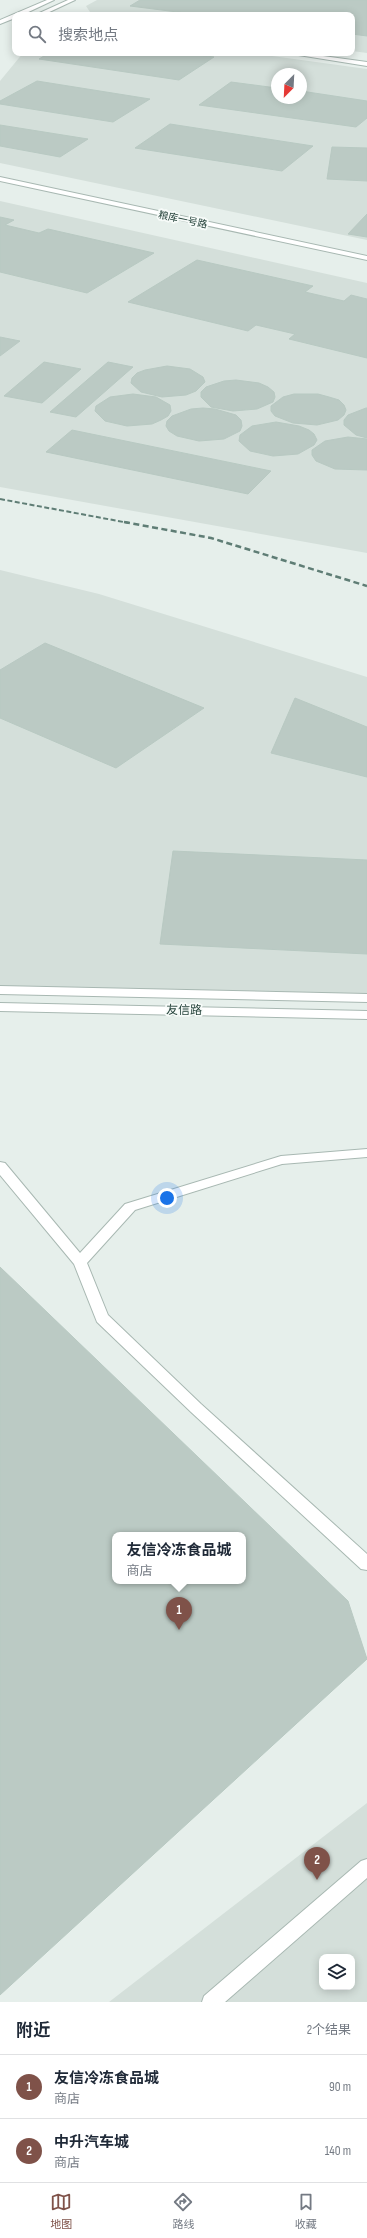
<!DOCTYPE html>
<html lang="zh">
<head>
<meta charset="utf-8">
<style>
  :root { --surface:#fff; --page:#f2f2f3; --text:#1f2937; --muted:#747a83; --line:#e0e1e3; --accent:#7f5249 }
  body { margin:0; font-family:"Sofia Sans Condensed","Noto Sans SC",sans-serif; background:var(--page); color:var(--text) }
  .controls { position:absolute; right:12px; bottom:12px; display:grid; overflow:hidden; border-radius:8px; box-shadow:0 2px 10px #0003 }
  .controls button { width:36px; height:36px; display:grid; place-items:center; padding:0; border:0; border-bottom:1px solid var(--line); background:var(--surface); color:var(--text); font:20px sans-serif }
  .compass { position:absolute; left:271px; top:68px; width:36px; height:36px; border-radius:50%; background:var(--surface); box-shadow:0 2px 10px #0003; rotate:204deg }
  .you { position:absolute; left:167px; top:1198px; width:14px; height:14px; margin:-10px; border:3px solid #fff; border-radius:50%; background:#1a73e8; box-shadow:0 0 0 6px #1a73e833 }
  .badge { display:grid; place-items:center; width:26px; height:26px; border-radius:50%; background:var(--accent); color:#fff; font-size:13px; font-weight:700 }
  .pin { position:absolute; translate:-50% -33px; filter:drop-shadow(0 1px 2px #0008) }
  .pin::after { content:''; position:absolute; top:21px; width:14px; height:12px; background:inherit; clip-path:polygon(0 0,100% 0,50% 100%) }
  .popup { position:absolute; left:112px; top:1532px; width:134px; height:52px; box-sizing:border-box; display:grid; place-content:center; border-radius:8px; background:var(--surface); filter:drop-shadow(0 1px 3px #0005); font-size:13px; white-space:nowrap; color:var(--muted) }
  .popup b { font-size:15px; color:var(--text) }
  .popup::after { content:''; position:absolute; left:50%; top:100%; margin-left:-8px; border:8px solid transparent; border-top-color:var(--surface) }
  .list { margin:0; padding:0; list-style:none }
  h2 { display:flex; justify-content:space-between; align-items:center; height:52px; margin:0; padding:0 16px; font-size:17px }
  h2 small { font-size:13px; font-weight:400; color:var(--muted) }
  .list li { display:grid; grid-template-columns:26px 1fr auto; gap:12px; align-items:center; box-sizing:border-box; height:64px; padding:0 16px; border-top:1px solid var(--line) }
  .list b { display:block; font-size:15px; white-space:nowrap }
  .list p { margin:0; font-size:13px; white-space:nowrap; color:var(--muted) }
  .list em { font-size:13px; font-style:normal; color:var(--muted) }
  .icon { flex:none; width:22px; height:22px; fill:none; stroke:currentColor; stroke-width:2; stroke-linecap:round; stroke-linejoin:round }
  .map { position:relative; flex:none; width:367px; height:2002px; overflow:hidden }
  .search { position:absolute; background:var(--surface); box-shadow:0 2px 10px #0003; left:12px; right:12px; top:12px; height:44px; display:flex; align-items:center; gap:10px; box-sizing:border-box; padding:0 14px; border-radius:8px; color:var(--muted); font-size:15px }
  .sheet { height:180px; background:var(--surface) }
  nav { display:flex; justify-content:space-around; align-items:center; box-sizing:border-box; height:56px; border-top:1px solid var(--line); background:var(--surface); font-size:11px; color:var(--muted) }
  nav a { display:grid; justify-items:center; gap:2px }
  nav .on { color:var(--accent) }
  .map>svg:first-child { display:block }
  .built { fill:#d4dfda; fill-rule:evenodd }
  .building { fill:#bbcac4; stroke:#b8c9c2; fill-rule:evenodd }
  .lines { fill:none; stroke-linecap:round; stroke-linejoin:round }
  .minor-casing { stroke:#a8b8b2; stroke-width:2 }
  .minor { fill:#fff; fill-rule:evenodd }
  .rail-far1 { stroke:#5f7d75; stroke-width:2; stroke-dasharray:5 2.5; stroke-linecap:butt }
  .rail { stroke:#5f7d75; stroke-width:2.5; stroke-dasharray:6 3.5; stroke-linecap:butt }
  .labels { text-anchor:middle; stroke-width:3.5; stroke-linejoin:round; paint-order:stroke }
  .far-street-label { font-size:10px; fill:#24423a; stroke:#f7fbf9 }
  .street-label { font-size:12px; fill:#24423a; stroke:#f7fbf9 }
</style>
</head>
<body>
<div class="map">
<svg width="367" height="2002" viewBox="0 0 367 2002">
  <rect width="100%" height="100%" fill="#e6efeb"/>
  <path class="built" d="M 97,0 L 367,0 L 367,53 L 352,51 L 352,15 L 92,15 L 86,6 Z
    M 23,53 L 251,53 L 367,69 L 367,240 L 0,163 L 0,81 ZM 277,74 L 301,74 L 301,98 L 277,98 Z
    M 0,201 L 367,283 L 367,553 L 0,487 Z
    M 0,570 L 99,594 L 367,677 L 367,1000 L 0,990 Z
    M 367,1803 L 367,2002 L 109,2002 ZM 322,1957 L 352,1957 L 352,1987 L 322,1987 Z"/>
  <path class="building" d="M 140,0 L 367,0 L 367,36 L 352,34 L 352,15 L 201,15 L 130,6 Z
    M 49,53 L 185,53 L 214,57 L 179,80 L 39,59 Z
    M 37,81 L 150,99 L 113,122 L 0,104 L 0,101 Z
    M 231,82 L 277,88 L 277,98 L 301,98 L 301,91 L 367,101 L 367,118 L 356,127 L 199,105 Z
    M 170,124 L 313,146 L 282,171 L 135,148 Z
    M 0,125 L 88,139 L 60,157 L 0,146 Z
    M 332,147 L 367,148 L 367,181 L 327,179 Z
    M 367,214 L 367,237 L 348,234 Z
    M 0,217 L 14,220 L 5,225 L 39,233 L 48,229 L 154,253 L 87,293 L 0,272 Z
    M 197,260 L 313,286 L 305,292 L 344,301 L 351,295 L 367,299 L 367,358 L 289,339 L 295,334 L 256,325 L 248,331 L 128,302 Z
    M 0,337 L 20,341 L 0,356 Z
    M 44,362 L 81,369 L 42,403 L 4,396 Z
    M 108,362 L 133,367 L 76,417 L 50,412 Z
    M 167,366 L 190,369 L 203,377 L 205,382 L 196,391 L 186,395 L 162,397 L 141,392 L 131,383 L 132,378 L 137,373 L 145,370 Z
    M 236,380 L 259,383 L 268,387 L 274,392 L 275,397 L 273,402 L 257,409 L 233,411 L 211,407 L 201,397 L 201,392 L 206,387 L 224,381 Z
    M 133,394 L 156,397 L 170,405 L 171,411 L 168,416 L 161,420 L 152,424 L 127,426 L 105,421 L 95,411 L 96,406 L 110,397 Z
    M 294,394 L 318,394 L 329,397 L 339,400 L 344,405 L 346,410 L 344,415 L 338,420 L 317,425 L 293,423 L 275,416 L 271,411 L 271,406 L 283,397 Z
    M 203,408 L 215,409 L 236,415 L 241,420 L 242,426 L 240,431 L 224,439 L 199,441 L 177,436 L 169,431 L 166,426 L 167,421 L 172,416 L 191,409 Z
    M 366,408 L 367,408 L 367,438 L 356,435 L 344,425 L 344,420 L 348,415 Z
    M 276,422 L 299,426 L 309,430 L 314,434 L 317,440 L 314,445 L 298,454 L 273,456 L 250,451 L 239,441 L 240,435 L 252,426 Z
    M 72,430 L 271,471 L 248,494 L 46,452 Z
    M 348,437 L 367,439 L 367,470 L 335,469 L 316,461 L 312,455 L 312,450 L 325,441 Z
    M 45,643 L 204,708 L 116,768 L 0,718 L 0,670 Z
    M 295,698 L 367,727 L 367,777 L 271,753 Z
    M 173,851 L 367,860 L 367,954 L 160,944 Z
    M 0,1267 L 348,1601 L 367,1659 L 0,1995 ZM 115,1535 L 243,1535 L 243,1581 L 115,1581 Z"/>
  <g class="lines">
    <g class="minor-casing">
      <path id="minor" d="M 47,0 L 54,0 L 22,15 L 15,15 L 15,18 L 0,24 L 0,20 Z
        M 68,0 L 75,0 L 43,15 L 35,15 Z
        M 286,53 L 301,53 L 367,62 L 367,66 Z
        M 0,177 L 367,256 L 367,260 L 0,181 Z
        M 0,986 L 367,994 L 367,1002 L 0,994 Z
        M 0,1003 L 367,1011 L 367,1019 L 0,1011 Z
        M 367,1149 L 367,1157 L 282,1164 L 135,1210 L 87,1263 L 108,1315 L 201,1404 L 367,1554 L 367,1570 L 361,1569 L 191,1412 L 97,1322 L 74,1264 L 0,1175 L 0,1162 L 5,1163 L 80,1253 L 125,1204 L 281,1156 Z
        M 367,1859 L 367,1878 L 225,2002 L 202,2002 L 204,1996 L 361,1861 Z"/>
    </g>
    <use href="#minor" class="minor"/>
    <path class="rail-far1" d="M 0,499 L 129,523"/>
    <path class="rail" d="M 124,522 L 211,538 L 367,586"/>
  </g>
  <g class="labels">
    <g class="far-street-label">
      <text transform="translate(183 219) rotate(12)" y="4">粮库一号路</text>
    </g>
    <g class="street-label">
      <text transform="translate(184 1010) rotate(1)" y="4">友信路</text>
    </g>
  </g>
</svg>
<div class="controls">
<button><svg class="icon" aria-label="layers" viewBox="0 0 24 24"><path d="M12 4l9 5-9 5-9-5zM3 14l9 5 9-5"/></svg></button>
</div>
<svg class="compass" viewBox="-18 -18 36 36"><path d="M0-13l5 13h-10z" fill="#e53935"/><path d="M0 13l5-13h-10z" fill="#747a83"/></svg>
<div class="you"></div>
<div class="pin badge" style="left:179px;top:1630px">1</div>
<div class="popup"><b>友信冷冻食品城</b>商店</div>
<div class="pin badge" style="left:317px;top:1880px">2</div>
<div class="search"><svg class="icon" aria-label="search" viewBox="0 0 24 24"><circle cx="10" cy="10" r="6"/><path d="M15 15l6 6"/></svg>搜索地点</div>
</div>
<section class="sheet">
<h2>附近<small>2个结果</small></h2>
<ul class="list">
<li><span class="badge">1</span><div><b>友信冷冻食品城</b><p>商店</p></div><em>90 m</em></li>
<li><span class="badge">2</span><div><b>中升汽车城</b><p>商店</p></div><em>140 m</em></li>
</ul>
</section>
<nav>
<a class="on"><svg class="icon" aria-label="map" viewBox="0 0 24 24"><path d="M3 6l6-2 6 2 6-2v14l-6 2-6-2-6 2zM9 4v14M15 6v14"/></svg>地图</a>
<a><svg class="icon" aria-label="directions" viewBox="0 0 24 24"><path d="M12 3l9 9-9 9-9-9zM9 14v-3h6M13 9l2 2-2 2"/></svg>路线</a>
<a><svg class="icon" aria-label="saved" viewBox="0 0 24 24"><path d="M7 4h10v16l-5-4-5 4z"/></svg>收藏</a>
</nav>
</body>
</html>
